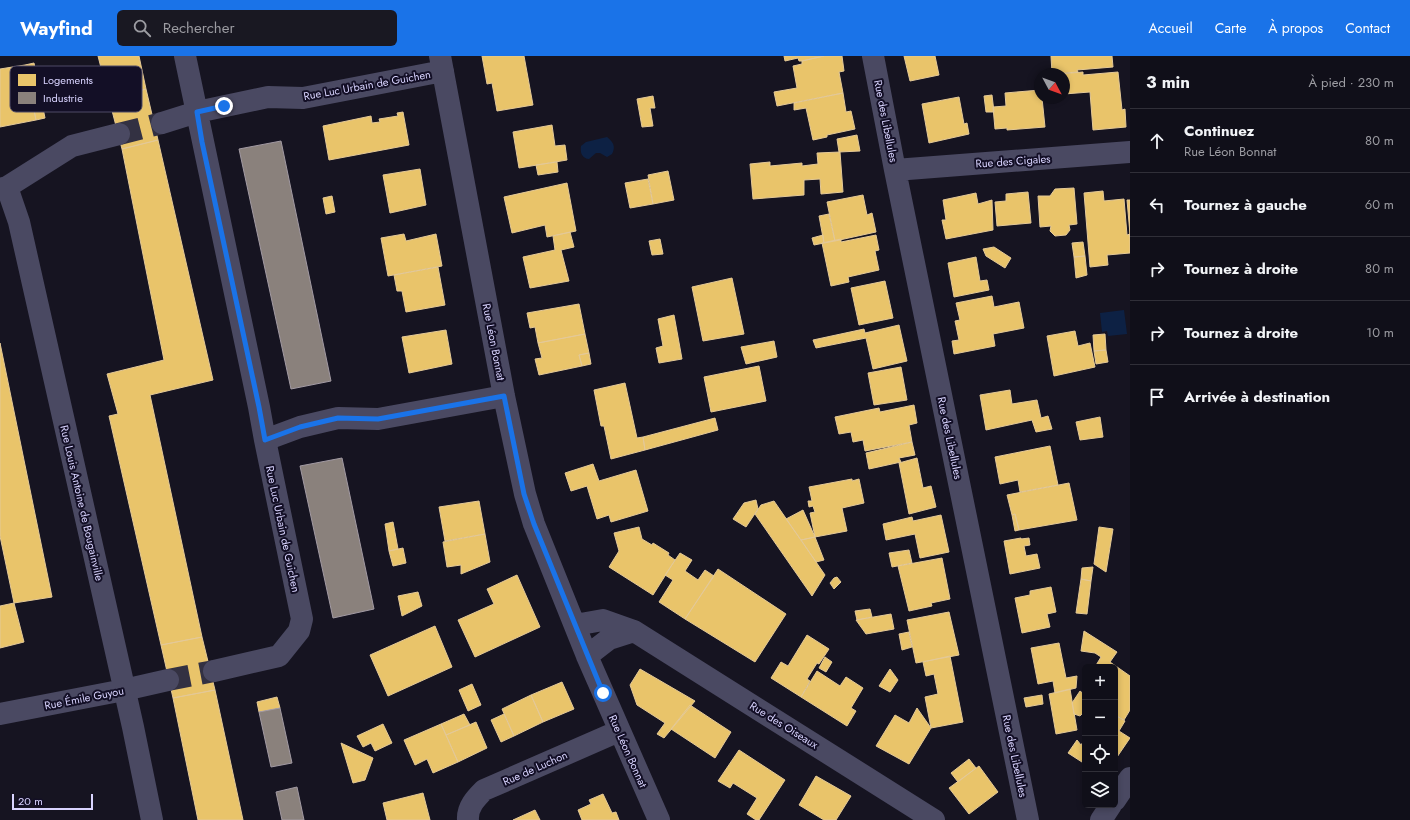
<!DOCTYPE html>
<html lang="fr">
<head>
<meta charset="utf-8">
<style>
  :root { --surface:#100f19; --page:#191822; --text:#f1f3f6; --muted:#9c9ca2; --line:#302f38; --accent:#1a73e8 }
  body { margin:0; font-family:Jost,sans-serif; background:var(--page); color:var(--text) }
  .controls { position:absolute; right:12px; bottom:12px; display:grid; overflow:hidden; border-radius:6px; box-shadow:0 2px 6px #0003 }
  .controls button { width:36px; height:36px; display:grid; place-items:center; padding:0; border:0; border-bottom:1px solid var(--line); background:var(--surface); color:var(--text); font:20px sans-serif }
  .compass { position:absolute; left:1034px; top:12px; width:36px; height:36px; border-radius:50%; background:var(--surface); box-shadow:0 2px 6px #0003; rotate:131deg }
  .scale { position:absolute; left:12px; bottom:10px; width:81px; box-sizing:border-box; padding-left:4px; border:2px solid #d9d4ff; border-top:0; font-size:11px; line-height:14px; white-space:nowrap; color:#d9d4ff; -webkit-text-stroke:3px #130f26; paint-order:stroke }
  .stop { position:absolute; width:12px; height:12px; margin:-9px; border:3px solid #1a73e8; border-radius:50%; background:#fff }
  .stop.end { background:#1a73e8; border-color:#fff; box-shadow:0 1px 4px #0008 }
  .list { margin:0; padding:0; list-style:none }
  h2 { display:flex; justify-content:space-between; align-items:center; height:52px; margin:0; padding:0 16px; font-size:17px }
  h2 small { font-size:13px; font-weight:400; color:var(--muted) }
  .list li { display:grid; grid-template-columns:26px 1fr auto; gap:12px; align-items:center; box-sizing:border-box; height:64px; padding:0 16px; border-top:1px solid var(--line) }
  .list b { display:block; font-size:15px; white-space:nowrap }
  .list p { margin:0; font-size:13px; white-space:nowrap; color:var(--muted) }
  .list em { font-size:13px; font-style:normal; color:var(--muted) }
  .icon { flex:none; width:22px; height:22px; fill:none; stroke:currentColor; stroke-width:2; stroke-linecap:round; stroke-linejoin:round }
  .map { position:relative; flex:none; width:1130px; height:764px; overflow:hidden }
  header { display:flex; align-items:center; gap:24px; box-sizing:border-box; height:56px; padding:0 20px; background:var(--accent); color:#fff }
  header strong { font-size:19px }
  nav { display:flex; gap:22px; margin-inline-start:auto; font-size:14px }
  .search { width:280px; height:36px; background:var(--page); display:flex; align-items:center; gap:10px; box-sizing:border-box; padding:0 14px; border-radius:6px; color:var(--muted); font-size:15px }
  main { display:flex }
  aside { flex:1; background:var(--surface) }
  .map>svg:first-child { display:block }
  .water { fill:#0d2144 }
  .homes { fill:#e9c46a; stroke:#e4c997 }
  .industry { fill:#8a817c; stroke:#a29aa3 }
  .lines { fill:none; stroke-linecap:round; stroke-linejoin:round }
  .street-tunnel { stroke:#333142; stroke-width:22; stroke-dasharray:22 11; stroke-linecap:butt }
  .street { stroke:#4a4962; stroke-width:22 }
  .route { stroke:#1a73e8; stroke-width:5 }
  .labels { text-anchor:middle; stroke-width:4; stroke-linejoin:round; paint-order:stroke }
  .street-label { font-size:11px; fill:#d9d4ff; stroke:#130f26 }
  .key { fill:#130f26; stroke:#4e4a67; stroke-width:1 }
  .key-label { font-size:11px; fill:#d9d4ff }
</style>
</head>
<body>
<header>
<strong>Wayfind</strong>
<div class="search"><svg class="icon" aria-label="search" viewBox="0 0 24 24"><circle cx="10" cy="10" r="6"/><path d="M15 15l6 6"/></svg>Rechercher</div>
<nav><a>Accueil</a><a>Carte</a><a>À propos</a><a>Contact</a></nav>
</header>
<main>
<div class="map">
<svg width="1130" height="764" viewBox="0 0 1130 764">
  <rect width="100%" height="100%" fill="#161421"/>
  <path class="water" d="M 607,81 C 613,86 616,90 612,98 L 607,101 L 600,97 L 596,97 L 589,103 C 582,102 580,97 581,90 L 586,86 Z
    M 1124,254 L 1127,278 L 1108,280 L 1107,275 L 1102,276 L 1100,257 Z"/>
  <path class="homes" d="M 98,0 L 139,0 L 146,33 L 109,43 Z
    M 482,0 L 524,0 L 533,49 L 497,55 L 492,27 L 487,28 Z
    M 784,0 L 824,0 L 802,5 L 799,5 L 798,2 L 785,5 Z
    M 824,0 L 842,0 L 844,15 L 839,16 L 843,37 L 777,50 L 774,36 L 797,32 L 793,10 L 802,8 L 802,5 Z
    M 904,0 L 935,0 L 939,19 L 910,25 Z
    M 1051,0 L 1112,0 L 1113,11 L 1077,14 L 1078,16 L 1052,18 Z
    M 34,7 L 45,62 L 36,64 L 25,9 Z
    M 25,9 L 36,64 L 0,71 L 0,13 Z
    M 1083,16 L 1083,19 L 1118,16 L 1122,54 L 1125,53 L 1126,71 L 1093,74 L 1090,36 L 1064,38 L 1064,18 L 1059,18 Z
    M 146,33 L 158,84 L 122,93 L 109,43 Z
    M 1040,34 L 1040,42 L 1042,42 L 1045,71 L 1007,74 L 1007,72 L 995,73 L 993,51 L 1006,50 L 1005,37 Z
    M 843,37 L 846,56 L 851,55 L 855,73 L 827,79 L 827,81 L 813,84 L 806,52 L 794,54 L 794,47 Z
    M 992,39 L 994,56 L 986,56 L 984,40 Z
    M 653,40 L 655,52 L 650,52 L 653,70 L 642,71 L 637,43 Z
    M 959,41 L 964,68 L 967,67 L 969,78 L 929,87 L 922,48 Z
    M 403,56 L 409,89 L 329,104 L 323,70 L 371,60 L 372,67 L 380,66 L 379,63 L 398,60 L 397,57 Z
    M 552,69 L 555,90 L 565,89 L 567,104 L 519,112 L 513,76 Z
    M 857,79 L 860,95 L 839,96 L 837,83 Z
    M 158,84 L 213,324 L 150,339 L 202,581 L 161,589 L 109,360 L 118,358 L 107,318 L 164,304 L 122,93 Z
    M 840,96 L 843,136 L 821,138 L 820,123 L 804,124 L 804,139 L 753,143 L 750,108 L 770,106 L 770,110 L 802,107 L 802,110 L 818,108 L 817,97 Z
    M 557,106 L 558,116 L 538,119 L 536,109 Z
    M 420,113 L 426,149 L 390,157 L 383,119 Z
    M 668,115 L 674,144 L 653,148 L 648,119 Z
    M 648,123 L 653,148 L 630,152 L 625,127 Z
    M 567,127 L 576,175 L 547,181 L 545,169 L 512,177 L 504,141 Z
    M 1074,132 L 1077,168 L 1069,169 L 1070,174 L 1066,179 L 1055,180 L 1050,175 L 1051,170 L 1040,171 L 1038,140 L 1050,140 L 1055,133 Z
    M 1103,135 L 1104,145 L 1124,143 L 1127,179 L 1130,178 L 1130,197 L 1107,199 L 1108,209 L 1090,211 L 1084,137 Z
    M 1028,136 L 1031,167 L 997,170 L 995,146 L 1006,145 L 1006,138 Z
    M 976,137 L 978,148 L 992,144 L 993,174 L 946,183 L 942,164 L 946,164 L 943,144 Z
    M 863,139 L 867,159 L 872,157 L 876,176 L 835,185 L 827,146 Z
    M 332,140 L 335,156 L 326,158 L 323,142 Z
    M 1127,144 L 1130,144 L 1130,181 L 1130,178 Z
    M 829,158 L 835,185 L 824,187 L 819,160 Z
    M 570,176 L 574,191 L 561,194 L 569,225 L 530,232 L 523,201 L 555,194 L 553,180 Z
    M 404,178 L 406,185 L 436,178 L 442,210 L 388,220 L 381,182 Z
    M 823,179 L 824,187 L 814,189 L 812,182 Z
    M 876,179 L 879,194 L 875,195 L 879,214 L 848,221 L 849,226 L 831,230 L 822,187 L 841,183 L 841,186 Z
    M 660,183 L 663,198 L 652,199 L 649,185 Z
    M 1083,186 L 1085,200 L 1074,201 L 1072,187 Z
    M 994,191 L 1011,202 L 1005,212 L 986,200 L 983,193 Z
    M 1085,200 L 1087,219 L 1076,222 L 1074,201 Z
    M 976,201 L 980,225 L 987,224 L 989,234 L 954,241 L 948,207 Z
    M 438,211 L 445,249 L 406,256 L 402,235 L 397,235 L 394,219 Z
    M 732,222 L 744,278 L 703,285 L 692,231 Z
    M 885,225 L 893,262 L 859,269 L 851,232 Z
    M 992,240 L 994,251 L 1019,246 L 1024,272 L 993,278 L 995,290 L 954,298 L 952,285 L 959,284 L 955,265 L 960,264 L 956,247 Z
    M 579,248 L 585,278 L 538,287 L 535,271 L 530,272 L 527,257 Z
    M 674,259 L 682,303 L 659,307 L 656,292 L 663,290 L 658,263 Z
    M 899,269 L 907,305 L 873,313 L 866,282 L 816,292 L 813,284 L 864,273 L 865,277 Z
    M 446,274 L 452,308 L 409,317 L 402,281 Z
    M 1075,275 L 1078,290 L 1090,287 L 1095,311 L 1054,320 L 1047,280 Z
    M 585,278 L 589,297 L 579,299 L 582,310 L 539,319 L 535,303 L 542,302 L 538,287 Z
    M 1105,278 L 1106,294 L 1094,295 L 1093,279 Z
    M 774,285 L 777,301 L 746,308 L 741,291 Z
    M 0,287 L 52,541 L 14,547 L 0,480 Z
    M 1106,294 L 1108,306 L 1096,308 L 1094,295 Z
    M 589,297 L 591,308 L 582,310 L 579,299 Z
    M 759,310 L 766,345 L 711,356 L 704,321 Z
    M 901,311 L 907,344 L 874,349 L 868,317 Z
    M 625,327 L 637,382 L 643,381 L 645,394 L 611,403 L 604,370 L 601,370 L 594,334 Z
    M 1010,334 L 1012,348 L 1037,344 L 1041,362 L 1048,360 L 1052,373 L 1036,376 L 1032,364 L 986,374 L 980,339 Z
    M 914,349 L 917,367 L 909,369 L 912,386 L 865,395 L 863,384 L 853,386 L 851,376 L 839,378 L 835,361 L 879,352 L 880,356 Z
    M 1100,361 L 1103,381 L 1080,384 L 1076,366 Z
    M 715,362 L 718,374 L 645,394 L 643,381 Z
    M 912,386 L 915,399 L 899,402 L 901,406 L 869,413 L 866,397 Z
    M 1050,390 L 1058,429 L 1020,436 L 1018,424 L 1000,428 L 995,401 Z
    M 917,402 L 923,432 L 931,430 L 936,451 L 909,458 L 899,407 Z
    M 593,408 L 599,425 L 636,414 L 648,455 L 611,466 L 609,459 L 597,463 L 587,430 L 571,435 L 565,417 Z
    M 852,423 L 852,425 L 859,423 L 864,447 L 842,452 L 847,475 L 815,481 L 810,457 L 815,456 L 813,450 L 809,451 L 808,445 L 812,445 L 809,431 Z
    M 1069,427 L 1077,464 L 1019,474 L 1015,458 L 1012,459 L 1007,439 Z
    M 756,444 L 758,453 L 746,471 L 733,463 L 744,447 Z
    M 479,445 L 485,478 L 445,485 L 439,451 Z
    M 774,445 L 825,519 L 812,540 L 755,458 L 761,449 Z
    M 803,454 L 815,481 L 801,484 L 786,463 Z
    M 1015,458 L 1019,474 L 1015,475 L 1012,459 Z
    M 941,459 L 949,496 L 920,502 L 915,478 L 886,484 L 883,468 L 912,461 L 913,465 Z
    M 393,466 L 398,493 L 389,495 L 385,468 Z
    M 639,471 L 642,483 L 652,489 L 653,487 L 669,497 L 668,499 L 675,504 L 653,539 L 609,511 L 619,495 L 614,477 Z
    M 1099,471 L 1113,473 L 1106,516 L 1094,508 Z
    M 485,478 L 490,506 L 461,518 L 461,509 L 447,511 L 443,486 Z
    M 815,481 L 824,504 L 816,506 L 801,484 Z
    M 1021,482 L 1021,483 L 1029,482 L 1030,489 L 1024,490 L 1026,500 L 1037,498 L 1040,512 L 1010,518 L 1004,485 Z
    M 403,492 L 406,507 L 393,510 L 389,495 Z
    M 909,494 L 912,507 L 892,511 L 889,497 Z
    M 680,497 L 692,504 L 685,515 L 698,524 L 705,514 L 714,520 L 685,563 L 659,546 L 673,524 L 665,519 Z
    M 942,502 L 950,543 L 931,547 L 932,550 L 909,555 L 898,510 Z
    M 1093,511 L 1091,525 L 1081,523 L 1082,512 Z
    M 718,513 L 786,558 L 755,606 L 685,563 Z
    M 517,519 L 540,571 L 475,601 L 458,564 L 494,548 L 487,533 Z
    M 837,521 L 841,526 L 834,533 L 830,527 L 834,522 Z
    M 1081,523 L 1091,525 L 1087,558 L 1076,557 Z
    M 1051,531 L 1056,556 L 1047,558 L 1050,571 L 1022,577 L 1015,542 L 1030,539 L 1030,535 Z
    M 418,536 L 422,550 L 402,560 L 398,540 Z
    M 14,547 L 24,586 L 0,592 L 0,550 Z
    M 870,553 L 872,561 L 857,564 L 855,555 Z
    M 949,556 L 959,599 L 916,607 L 907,564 Z
    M 891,558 L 894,573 L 866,578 L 856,564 Z
    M 435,570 L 452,611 L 388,640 L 370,599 Z
    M 1084,575 L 1117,596 L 1110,606 L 1130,620 L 1130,654 L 1124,664 L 1115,659 L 1115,611 L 1095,611 L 1101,601 L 1095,597 L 1081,595 Z
    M 909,576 L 912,591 L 902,594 L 899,578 Z
    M 807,579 L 829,593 L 819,608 L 817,607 L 807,623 L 810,625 L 801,641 L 771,622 L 781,606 L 788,610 Z
    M 202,581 L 215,634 L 173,642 L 161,589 Z
    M 1059,587 L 1066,622 L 1077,620 L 1076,632 L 1055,637 L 1053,625 L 1038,628 L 1031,592 Z
    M 950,600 L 963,666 L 931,672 L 925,641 L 938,638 L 934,618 L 926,620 L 923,606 Z
    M 825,601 L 832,606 L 826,616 L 819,612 Z
    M 640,613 L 695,645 L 664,682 L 657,678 L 665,667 L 637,649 L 630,629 Z
    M 890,613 L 898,624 L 890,636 L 879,630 Z
    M 817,615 L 840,630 L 846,621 L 863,632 L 851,652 L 856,655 L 847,670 L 801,641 Z
    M 562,626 L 574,653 L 543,666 L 531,639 Z
    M 472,628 L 481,649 L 468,655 L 459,634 Z
    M 1070,633 L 1077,674 L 1056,678 L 1049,638 Z
    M 215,634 L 243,764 L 198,764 L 173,642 Z
    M 1080,635 L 1085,639 L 1085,659 L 1083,657 L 1080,660 L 1074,658 L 1072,647 Z
    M 531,639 L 543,666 L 514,680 L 502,653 Z
    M 1042,639 L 1043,648 L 1026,651 L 1024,642 Z
    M 277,641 L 280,652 L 259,656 L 257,646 Z
    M 690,649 L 731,676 L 715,702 L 671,673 Z
    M 917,652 L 931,672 L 909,708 L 876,690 L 895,659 L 909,667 Z
    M 464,658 L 470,669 L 446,679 L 441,668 Z
    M 504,658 L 514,680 L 501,686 L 491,664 Z
    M 1115,659 L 1125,665 L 1119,675 L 1130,682 L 1115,704 Z
    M 476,666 L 487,692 L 458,706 L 446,679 Z
    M 383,668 L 392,687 L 375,695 L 371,687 L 363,691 L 357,680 Z
    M 441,668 L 458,706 L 433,717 L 427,703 L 415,709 L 404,684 Z
    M 1085,683 L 1085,708 L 1068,697 L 1077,684 L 1081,689 Z
    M 341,687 L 373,702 L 365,724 L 353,727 Z
    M 739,694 L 785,724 L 759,764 L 756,764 L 747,758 L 757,742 L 733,727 L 730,732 L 718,725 Z
    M 969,703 L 976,712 L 958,726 L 951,717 Z
    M 979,710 L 998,736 L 969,758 L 949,732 Z
    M 816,720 L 851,740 L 836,764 L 824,764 L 799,749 Z
    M 423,737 L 430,764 L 387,764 L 383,747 Z
    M 603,738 L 612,757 L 616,756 L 619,764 L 582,764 L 578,754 L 591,748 L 589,744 Z
    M 535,754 L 540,764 L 513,764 Z"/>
  <path class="industry" d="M 281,85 L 331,325 L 291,333 L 239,93 Z
    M 342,402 L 374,553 L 333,562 L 300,410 Z
    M 280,652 L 292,707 L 271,711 L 259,656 Z
    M 297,731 L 304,764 L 282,764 L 276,736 Z"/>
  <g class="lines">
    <path class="street-tunnel" d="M 119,78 L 162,67
      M 168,624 L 214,615"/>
    <path class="street" d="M 185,0 L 259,351 L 265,384 L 302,563 L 299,575 L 279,600 L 214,615
      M 440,0 L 504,340 L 525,438 L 534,468 L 587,600 L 659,764
      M 873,0 L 895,114 L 1028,764
      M 162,67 L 197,56 L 268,41 L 303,42 L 443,15
      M 895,114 L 1130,96
      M 7,131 L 19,166 L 133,671 L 152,764
      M 0,133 L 7,131 L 72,90 L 119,78
      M 265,384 L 300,371 L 338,362 L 378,363 L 504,340
      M 575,569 L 603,564 L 634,575 L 934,764
      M 587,600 L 609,583 L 634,575
      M 0,658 L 124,634 L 168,624
      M 1115,744 L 1130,722
      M 468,764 C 467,751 476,742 484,734 L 619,675
      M 1101,764 L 1111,749"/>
  </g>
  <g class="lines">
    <path class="route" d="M 224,50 L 197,56 L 202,86 L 259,351 L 265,384 L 300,371 L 338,362 L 378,363 L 504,340 L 524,438 L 534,468 L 603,637"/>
  </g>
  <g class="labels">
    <g class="street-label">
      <text transform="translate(367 29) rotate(-10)" y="4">Rue Luc Urbain de Guichen</text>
      <text transform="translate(886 65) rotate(79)" y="4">Rue des Libellules</text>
      <text transform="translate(1013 105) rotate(-4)" y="4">Rue des Cigales</text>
      <text transform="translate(494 286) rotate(79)" y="4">Rue Léon Bonnat</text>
      <text transform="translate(950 382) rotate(78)" y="4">Rue des Libellules</text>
      <text transform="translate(82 447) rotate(77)" y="4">Rue Louis Antoine de Bougainville</text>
      <text transform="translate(283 473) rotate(78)" y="4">Rue Luc Urbain de Guichen</text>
      <text transform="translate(84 642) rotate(-11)" y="4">Rue Émile Guyou</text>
      <text transform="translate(784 669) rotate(32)" y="4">Rue des Oiseaux</text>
      <text transform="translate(628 695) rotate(66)" y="4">Rue Léon Bonnat</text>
      <text transform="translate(1015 700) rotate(78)" y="4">Rue des Libellules</text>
      <text transform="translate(535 712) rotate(-24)" y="4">Rue de Luchon</text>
    </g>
  </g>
  <rect x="10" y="10" width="132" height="46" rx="6" class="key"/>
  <rect x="18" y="18" width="18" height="12" fill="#e9c46a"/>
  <rect x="18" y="36" width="18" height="12" fill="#8a817c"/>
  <g class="key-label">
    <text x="43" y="28">Logements</text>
    <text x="43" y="46">Industrie</text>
  </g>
</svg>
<div class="controls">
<button>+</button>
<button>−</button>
<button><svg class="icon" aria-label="locate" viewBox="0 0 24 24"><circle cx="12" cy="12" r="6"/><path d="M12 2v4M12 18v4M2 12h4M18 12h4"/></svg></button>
<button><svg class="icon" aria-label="layers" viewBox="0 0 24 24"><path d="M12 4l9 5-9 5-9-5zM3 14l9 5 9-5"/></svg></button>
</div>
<svg class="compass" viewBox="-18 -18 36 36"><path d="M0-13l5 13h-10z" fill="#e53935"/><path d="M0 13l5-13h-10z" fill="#9c9ca2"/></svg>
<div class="scale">20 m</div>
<div class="stop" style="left:603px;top:637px"></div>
<div class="stop end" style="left:224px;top:50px"></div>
</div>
<aside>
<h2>3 min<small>À pied · 230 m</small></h2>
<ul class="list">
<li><svg class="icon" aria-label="ahead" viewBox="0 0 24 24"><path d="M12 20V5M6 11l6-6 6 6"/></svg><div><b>Continuez</b><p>Rue Léon Bonnat</p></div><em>80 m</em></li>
<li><svg class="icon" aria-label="left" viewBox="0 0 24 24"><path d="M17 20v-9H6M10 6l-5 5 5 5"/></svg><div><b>Tournez à gauche</b></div><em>60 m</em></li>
<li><svg class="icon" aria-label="right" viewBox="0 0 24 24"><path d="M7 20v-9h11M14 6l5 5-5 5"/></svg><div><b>Tournez à droite</b></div><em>80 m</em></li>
<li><svg class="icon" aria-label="right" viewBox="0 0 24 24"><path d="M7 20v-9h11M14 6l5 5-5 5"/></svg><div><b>Tournez à droite</b></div><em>10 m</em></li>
<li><svg class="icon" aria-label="arrive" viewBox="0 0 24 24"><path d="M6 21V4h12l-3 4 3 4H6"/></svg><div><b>Arrivée à destination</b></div></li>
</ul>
</aside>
</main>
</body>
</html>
